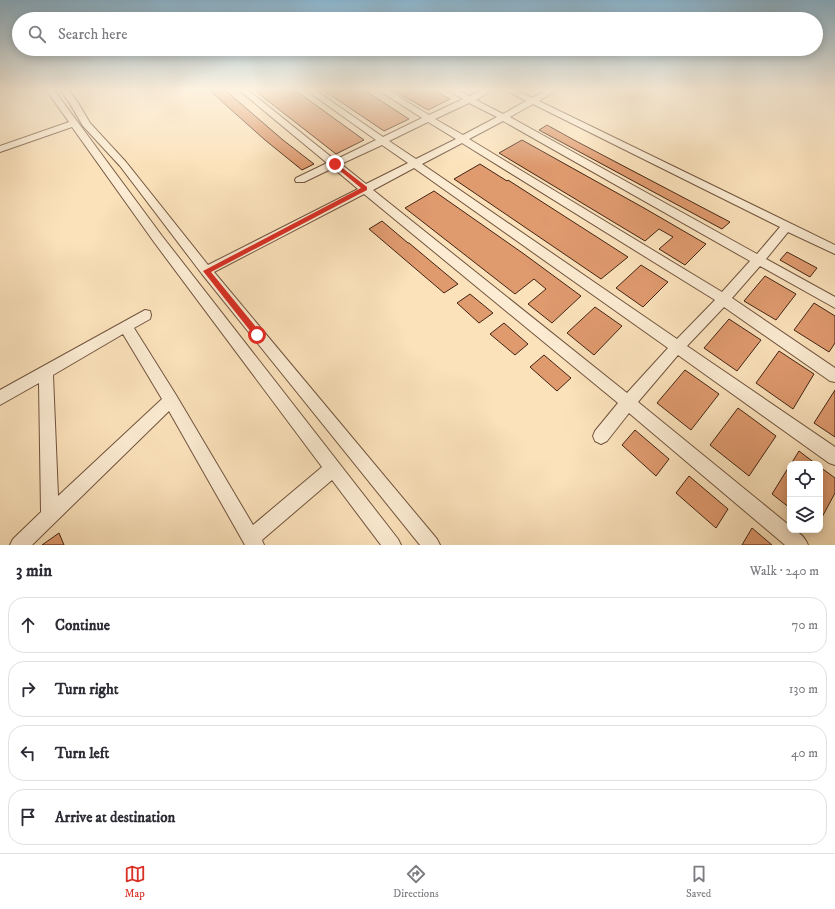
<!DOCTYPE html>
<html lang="en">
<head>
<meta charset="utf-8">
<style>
  :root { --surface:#fff; --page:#f7f7f7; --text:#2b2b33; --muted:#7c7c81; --line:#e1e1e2; --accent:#d93025 }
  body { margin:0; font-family:"IM FELL DW Pica",serif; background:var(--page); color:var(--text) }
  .controls { position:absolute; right:12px; bottom:12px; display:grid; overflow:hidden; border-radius:8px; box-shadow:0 2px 10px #0003 }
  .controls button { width:36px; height:36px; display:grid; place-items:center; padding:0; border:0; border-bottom:1px solid var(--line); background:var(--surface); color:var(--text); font:20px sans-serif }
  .stop { position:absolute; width:12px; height:12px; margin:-9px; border:3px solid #d93025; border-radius:50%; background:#fff }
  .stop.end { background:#d93025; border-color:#fff; box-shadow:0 1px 4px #0008 }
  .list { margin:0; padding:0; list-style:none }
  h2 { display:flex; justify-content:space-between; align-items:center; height:52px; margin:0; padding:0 16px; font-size:17px }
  h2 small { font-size:13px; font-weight:400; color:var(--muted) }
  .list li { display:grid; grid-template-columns:26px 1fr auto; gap:12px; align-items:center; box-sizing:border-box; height:56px; margin:0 8px 8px; padding:0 8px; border:1px solid var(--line); border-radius:16px }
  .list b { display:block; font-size:15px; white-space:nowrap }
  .list em { font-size:13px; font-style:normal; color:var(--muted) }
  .icon { flex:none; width:22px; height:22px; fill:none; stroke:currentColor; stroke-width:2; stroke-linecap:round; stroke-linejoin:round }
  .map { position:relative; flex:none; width:835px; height:545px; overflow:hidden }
  .search { position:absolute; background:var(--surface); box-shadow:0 2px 10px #0003; left:12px; right:12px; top:12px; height:44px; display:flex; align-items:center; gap:10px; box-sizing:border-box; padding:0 14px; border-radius:22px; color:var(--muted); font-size:15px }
  .sheet { height:308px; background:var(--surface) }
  nav { display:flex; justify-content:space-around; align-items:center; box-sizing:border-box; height:56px; border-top:1px solid var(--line); background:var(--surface); font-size:11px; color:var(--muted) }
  nav a { display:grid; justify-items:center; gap:2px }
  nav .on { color:var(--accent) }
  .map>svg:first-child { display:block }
  .building { fill:#df9a6e; stroke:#432414 }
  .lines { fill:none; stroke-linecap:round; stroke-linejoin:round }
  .minor-casing { stroke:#71543e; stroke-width:2 }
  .minor { fill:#fcecd3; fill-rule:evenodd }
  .route { fill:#d93025 }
</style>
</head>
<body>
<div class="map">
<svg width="835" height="545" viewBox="0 0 835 545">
  <rect width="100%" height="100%" fill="#fbe2bb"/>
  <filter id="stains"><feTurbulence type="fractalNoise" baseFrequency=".005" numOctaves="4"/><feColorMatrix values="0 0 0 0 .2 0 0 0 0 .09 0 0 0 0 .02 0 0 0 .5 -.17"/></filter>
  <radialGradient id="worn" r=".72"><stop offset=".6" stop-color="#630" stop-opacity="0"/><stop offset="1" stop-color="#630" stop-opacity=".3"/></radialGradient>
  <path class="building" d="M 209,90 L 225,90 L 283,140 L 314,164 L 302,170 L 265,140 Z
    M 254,90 L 295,90 L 364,140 L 336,154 Z
    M 323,90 L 364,90 L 409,119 L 384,131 Z
    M 393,90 L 434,90 L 450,99 L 428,110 Z
    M 547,125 L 574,140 L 730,222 L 722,229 L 539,130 Z
    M 522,140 L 644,208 L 706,244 L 685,265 L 659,249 L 673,237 L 659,229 L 645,241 L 499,153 Z
    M 480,164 L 507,181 L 508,180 L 628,257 L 601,279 L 454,179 Z
    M 434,191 L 524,254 L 581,296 L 552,323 L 528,304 L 546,289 L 534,279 L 515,294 L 405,208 Z
    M 382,221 L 408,243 L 409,243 L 458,284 L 444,293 L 369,229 Z
    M 787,252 L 817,268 L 810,277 L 780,260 Z
    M 641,265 L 668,282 L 643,307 L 616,288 Z
    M 765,276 L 796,294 L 776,320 L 744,301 Z
    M 470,294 L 493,313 L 479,323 L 457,303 Z
    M 814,303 L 835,316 L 835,343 L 829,352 L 794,330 Z
    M 595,307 L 622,326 L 594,355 L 567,333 Z
    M 729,319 L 761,340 L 737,371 L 704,348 Z
    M 504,323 L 528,344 L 515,355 L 490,334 Z
    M 779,351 L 814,374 L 793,409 L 756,383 Z
    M 544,355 L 571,378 L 557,391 L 530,367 Z
    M 685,370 L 719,394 L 691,430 L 657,403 Z
    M 835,390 L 835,437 L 814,423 Z
    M 738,408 L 776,436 L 749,476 L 710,445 Z
    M 635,430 L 669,459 L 656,476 L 622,445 Z
    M 799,451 L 816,464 L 791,464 Z
    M 790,465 L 790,508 L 772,494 Z
    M 820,467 L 835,478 L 835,493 L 820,521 Z
    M 689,476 L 728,509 L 716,528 L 676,493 Z
    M 752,528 L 772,545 L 742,545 Z
    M 59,533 L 64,545 L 42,545 Z"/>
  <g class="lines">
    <g class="minor-casing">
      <path id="minor" d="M 46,90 L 54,90 L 162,236 L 398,539 L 401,545 L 381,545 L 332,480 L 262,540 L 264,545 L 245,545 L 169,411 L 32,545 L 10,545 L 13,539 L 41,512 L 39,383 L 0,405 L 0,390 L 145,310 L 150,311 L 151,315 L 150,319 L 134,328 L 176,395 L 253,525 L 322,467 L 154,242 L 72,127 L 0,152 L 0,146 L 69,122 ZM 123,334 L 162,399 L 58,496 L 53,375 Z
        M 60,90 L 68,90 L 77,101 L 90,123 L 126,162 L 208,265 L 358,189 L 333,168 L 304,182 L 296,182 L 295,180 L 296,178 L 327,163 L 239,90 L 248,90 L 335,160 L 376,140 L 306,90 L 315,90 L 383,137 L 422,118 L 378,90 L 388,90 L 429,115 L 463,99 L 447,90 L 457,90 L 469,96 L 483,90 L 493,90 L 476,100 L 503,114 L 526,101 L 506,90 L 516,90 L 532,98 L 547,90 L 557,90 L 539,101 L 835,245 L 835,254 L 788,232 L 766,259 L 835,297 L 835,308 L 760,266 L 732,298 L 835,368 L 835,382 L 830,381 L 724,307 L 687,346 L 835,447 L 835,465 L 829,463 L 678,355 L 638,402 L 790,526 L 790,530 C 799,530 805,538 808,545 L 785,545 L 629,413 L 607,441 L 601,444 L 595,441 L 593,436 L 595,431 L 618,403 L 364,194 L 214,272 L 437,539 L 440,545 L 420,545 L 202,274 L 120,166 L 83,126 L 69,102 ZM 469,103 L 497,117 L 463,135 L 435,119 ZM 533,104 L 780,227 L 757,254 L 510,117 ZM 503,121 L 750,261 L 722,292 L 469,139 ZM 428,122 L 456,139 L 416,159 L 389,141 ZM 462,143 L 715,300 L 677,339 L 422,164 ZM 382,145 L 408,163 L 366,184 L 341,164 ZM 414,168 L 668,348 L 627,393 L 373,190 Z"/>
    </g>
    <use href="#minor" class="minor"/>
  </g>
  <linearGradient id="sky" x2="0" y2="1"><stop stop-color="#8bb8d3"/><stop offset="0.54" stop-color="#fdf2e0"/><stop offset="1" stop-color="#fdf2e0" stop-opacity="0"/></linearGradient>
  <rect width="835" height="166" fill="url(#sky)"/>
  <path class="route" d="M 333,163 L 336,163 L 367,187 L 367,190 L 211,272 L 260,332 L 260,337 L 255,337 L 203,271 L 361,188 L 333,165 Z"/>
  <rect width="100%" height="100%" filter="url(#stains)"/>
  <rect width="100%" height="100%" fill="url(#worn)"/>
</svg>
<div class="controls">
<button><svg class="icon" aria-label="locate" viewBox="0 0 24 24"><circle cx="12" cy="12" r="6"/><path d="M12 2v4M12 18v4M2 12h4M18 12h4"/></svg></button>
<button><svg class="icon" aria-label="layers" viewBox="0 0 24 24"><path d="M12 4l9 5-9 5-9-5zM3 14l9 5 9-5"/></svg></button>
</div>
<div class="stop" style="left:257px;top:335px"></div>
<div class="stop end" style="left:335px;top:164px"></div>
<div class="search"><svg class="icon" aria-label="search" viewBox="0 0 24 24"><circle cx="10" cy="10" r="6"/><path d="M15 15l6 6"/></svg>Search here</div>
</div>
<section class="sheet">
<h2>3 min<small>Walk · 240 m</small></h2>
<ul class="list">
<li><svg class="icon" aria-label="ahead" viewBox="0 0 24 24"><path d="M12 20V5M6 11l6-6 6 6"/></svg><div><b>Continue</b></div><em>70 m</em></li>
<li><svg class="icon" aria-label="right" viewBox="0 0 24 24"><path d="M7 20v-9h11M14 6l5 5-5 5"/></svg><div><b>Turn right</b></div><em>130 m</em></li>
<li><svg class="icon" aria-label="left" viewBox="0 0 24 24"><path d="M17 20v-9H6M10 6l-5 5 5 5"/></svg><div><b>Turn left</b></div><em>40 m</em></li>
<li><svg class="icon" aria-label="arrive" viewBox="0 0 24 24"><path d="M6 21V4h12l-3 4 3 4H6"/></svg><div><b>Arrive at destination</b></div></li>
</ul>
</section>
<nav>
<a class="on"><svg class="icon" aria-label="map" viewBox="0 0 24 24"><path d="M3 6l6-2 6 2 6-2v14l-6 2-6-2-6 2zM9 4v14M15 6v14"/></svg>Map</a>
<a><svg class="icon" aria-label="directions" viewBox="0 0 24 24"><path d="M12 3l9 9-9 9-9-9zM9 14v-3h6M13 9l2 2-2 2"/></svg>Directions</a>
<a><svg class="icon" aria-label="saved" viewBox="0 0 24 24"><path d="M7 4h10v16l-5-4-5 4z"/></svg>Saved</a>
</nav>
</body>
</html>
